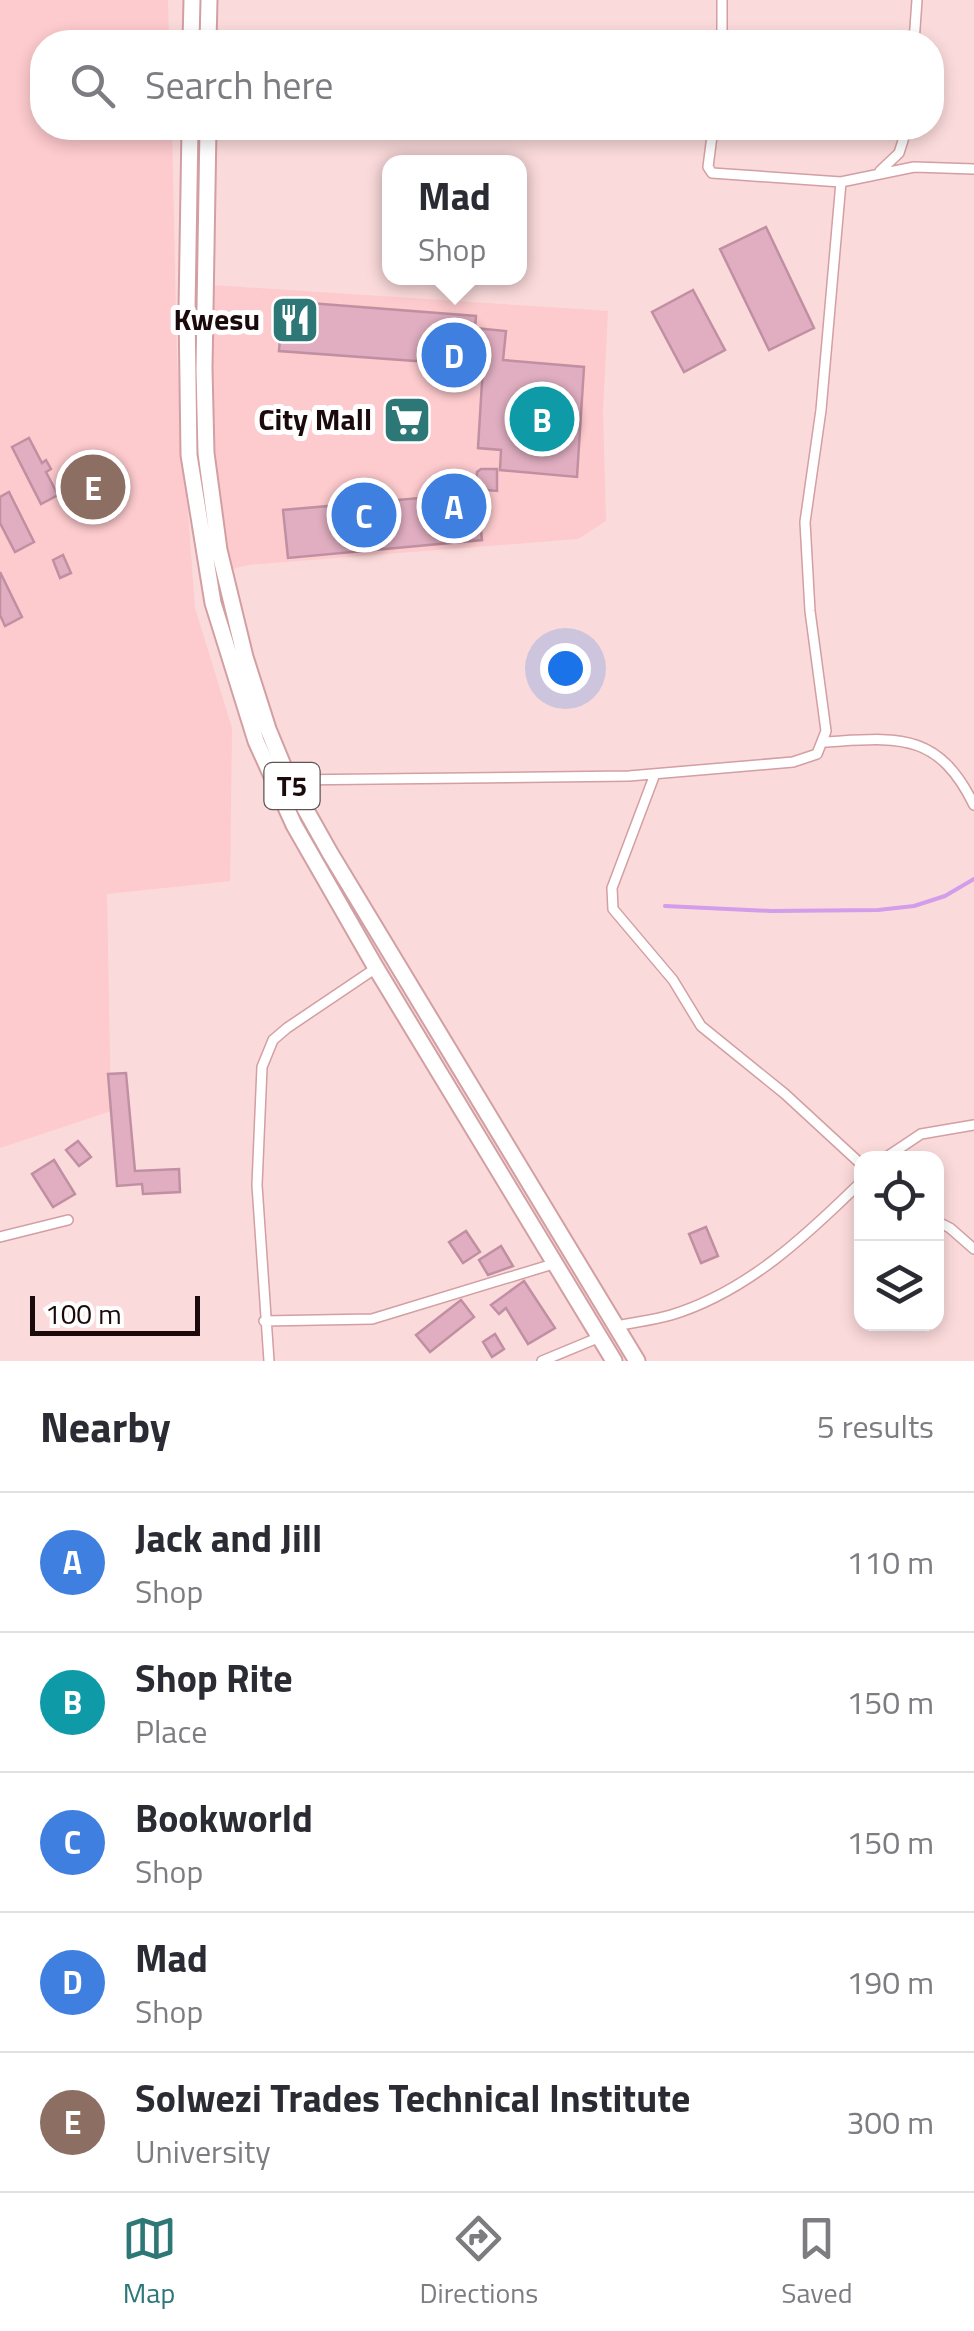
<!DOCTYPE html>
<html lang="en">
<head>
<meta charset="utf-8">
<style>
  :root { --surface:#fff; --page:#f2f2f3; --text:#2b2b33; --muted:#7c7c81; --line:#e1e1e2; --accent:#2e7777 }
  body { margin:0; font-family:"Titillium Web",sans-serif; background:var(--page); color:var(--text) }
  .controls { position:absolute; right:30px; bottom:30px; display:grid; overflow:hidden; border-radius:20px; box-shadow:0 5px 15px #0003 }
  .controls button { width:90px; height:90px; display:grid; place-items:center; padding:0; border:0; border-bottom:2px solid var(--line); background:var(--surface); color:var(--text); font:50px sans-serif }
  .scale { position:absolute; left:30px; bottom:25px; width:170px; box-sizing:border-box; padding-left:10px; border:5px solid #1b0a0b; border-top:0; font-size:28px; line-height:35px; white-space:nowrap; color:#1b0a0b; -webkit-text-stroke:8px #fff; paint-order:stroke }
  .you { position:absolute; left:565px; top:668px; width:35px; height:35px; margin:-25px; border:8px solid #fff; border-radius:50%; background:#1a73e8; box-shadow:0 0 0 15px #1a73e833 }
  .badge { display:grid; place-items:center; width:65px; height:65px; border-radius:50%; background:var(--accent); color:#fff; font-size:32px; font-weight:700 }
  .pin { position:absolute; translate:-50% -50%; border:5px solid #fff; box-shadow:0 2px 10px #0006 }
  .popup { position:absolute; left:382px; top:155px; width:145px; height:130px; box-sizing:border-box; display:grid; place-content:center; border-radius:20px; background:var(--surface); filter:drop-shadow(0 2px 8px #0005); font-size:32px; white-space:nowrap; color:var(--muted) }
  .popup b { font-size:38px; color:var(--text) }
  .popup::after { content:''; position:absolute; left:50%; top:100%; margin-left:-20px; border:20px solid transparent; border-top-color:var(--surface) }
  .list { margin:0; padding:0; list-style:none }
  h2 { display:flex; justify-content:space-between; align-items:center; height:130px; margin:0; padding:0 40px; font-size:42px }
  h2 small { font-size:32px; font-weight:400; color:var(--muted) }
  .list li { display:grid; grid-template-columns:65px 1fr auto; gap:30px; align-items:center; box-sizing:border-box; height:140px; padding:0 40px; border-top:2px solid var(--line) }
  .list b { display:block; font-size:38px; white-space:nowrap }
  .list p { margin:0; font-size:32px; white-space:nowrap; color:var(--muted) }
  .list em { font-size:32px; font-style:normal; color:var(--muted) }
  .icon { flex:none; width:55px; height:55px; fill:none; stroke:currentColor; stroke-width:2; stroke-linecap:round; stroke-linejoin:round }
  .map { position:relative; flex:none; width:974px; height:1361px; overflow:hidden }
  .search { position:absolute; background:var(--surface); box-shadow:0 5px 15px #0003; left:30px; right:30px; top:30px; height:110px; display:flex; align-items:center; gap:25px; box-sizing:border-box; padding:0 35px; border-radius:40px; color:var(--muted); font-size:38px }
  .sheet { height:830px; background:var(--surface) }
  nav { display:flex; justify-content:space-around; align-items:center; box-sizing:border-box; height:140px; border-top:2px solid var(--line); background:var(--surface); font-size:28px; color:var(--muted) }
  nav a { display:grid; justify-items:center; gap:5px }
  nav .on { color:var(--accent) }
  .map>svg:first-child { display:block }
  .built { fill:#fdcacd }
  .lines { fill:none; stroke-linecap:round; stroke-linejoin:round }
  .stream { stroke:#d29dea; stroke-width:4 }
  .building { fill:#e0aec0; stroke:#c090a2; stroke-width:2.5 }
  .minor-casing { stroke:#d29fa2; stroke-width:12 }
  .trunk-casing { stroke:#d29fa2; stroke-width:19 }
  .minor { stroke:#fff; stroke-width:9 }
  .trunk { stroke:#fff; stroke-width:15 }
  .labels { text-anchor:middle; stroke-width:10; stroke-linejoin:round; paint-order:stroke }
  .shield { fill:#fff; stroke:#5f5454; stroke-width:2.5 }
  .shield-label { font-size:28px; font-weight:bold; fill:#1b0a0b }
  .poi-label { font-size:30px; font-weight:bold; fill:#1b0a0b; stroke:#fff; text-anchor:end }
</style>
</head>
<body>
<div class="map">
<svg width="974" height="1361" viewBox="0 0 974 1361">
  <rect width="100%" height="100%" fill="#fbdadb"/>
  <path class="built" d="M 0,0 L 168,0 L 169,42 L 42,42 L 42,128 L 172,128 L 177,362 L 195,608 L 232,728 L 230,881 L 107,894 L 111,1111 L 0,1148 Z
    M 211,285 L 608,311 L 603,411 L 606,521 L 578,539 L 248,565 L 224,571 L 211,429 Z"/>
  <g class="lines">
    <path class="stream" d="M 665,906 L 771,911 L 878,910 L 914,906 L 945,896 L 974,879"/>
  </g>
  <path class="building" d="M 766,227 L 814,328 L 769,350 L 720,249 Z
    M 693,290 L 725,350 L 684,372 L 652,312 Z
    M 283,301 L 476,316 L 475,328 L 506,331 L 503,360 L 584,367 L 577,477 L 500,470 L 501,450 L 478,448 L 483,366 L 279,351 Z
    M 29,438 L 42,463 L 46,460 L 51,469 L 46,472 L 58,495 L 41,504 L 12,447 Z
    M 481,469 L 497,469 L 497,491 L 476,489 L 477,472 Z
    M 9,492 L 34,542 L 15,552 L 0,523 L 0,497 Z
    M 477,493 L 482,540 L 288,558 L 283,510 Z
    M 63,555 L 71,573 L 60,578 L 53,560 Z
    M 0,572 L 22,617 L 5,626 L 0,615 Z
    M 126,1073 L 135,1171 L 179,1169 L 180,1192 L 143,1194 L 142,1184 L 117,1186 L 108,1074 Z
    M 78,1141 L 91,1157 L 79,1166 L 66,1150 Z
    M 54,1160 L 75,1194 L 53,1207 L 32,1174 Z
    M 706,1227 L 718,1256 L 701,1263 L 689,1234 Z
    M 466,1231 L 480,1252 L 463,1263 L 449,1242 Z
    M 501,1246 L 513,1266 L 488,1275 L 479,1260 Z
    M 524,1281 L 555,1328 L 528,1344 L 506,1308 L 499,1314 L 491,1305 Z
    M 461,1300 L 474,1317 L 430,1352 L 416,1335 Z
    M 495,1334 L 504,1349 L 492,1357 L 483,1342 Z"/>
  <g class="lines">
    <g class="minor-casing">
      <path id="minor" d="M 722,0 L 722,42
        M 914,42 L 917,0
        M 880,171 L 899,153 L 907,128
        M 841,182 L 914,167 L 974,169
        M 824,742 C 897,738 937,730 974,805
        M 655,774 L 612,888 L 613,909 L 673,980 L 701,1026 L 785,1094 L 862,1165
        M 289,780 L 629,776 L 793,762 L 817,754 L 826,731 L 810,611 L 805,522 L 821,410 L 841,182 L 712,173 L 708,167 L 713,128
        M 885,1158 L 921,1134 L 974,1125
        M 936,1221 L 950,1228 L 974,1249
        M 0,1237 L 68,1220
        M 264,1321 L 372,1319 L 553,1264
        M 617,1326 C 635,1322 654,1320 671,1315 C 747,1292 807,1235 862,1181
        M 269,1361 L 257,1185 L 262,1067 L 273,1040 L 287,1028 L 376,968
        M 542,1361 L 600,1337"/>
    </g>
    <g class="trunk-casing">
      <path id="trunk" d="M 191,42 L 192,0
        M 208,42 L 209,0
        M 190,128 L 187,309 L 189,455 L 213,603 L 256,741 L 294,825 L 376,968 L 614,1361
        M 208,128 L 204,369 L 206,453 L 219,550 L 245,657 L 268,729 L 289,780 L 330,853 L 637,1361"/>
    </g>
    <use href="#minor" class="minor"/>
    <use href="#trunk" class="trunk"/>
  </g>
  <defs>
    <g id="restaurant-square" transform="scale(2.5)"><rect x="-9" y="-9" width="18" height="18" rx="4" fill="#2e7777" stroke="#fff"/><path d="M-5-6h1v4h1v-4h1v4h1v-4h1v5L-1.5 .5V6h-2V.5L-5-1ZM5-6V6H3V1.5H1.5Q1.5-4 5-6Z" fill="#fff"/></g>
    <g id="supermarket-square" transform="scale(2.5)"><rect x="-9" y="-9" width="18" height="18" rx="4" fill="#2e7777" stroke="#fff"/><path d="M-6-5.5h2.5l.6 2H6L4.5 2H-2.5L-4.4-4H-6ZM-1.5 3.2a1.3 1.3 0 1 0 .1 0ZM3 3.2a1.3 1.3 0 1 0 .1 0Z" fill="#fff"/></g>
  </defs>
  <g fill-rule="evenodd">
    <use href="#restaurant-square" x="295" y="320"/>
    <use href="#supermarket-square" x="407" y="420"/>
  </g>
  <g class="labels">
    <rect class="shield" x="264.5" y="763" width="55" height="46" rx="8"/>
    <g class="shield-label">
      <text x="292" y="796">T5</text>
    </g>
    <g class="poi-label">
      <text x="260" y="330">Kwesu</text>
      <text x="372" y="430">City Mall</text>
    </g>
  </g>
</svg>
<div class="controls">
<button><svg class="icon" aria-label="locate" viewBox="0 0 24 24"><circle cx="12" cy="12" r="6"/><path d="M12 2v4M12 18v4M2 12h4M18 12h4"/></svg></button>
<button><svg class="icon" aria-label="layers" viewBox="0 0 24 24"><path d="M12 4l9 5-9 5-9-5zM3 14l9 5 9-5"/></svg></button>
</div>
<div class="scale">100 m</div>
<div class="you"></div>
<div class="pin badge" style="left:454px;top:506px;background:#3f7fe0">A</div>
<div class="pin badge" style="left:542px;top:419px;background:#0f9aa8">B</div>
<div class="pin badge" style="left:364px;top:515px;background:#3f7fe0">C</div>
<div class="pin badge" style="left:454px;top:355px;background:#3f7fe0">D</div>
<div class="popup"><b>Mad</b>Shop</div>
<div class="pin badge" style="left:93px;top:487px;background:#8d6e63">E</div>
<div class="search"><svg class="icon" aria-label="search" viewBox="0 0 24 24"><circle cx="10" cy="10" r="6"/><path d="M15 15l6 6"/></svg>Search here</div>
</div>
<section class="sheet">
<h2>Nearby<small>5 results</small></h2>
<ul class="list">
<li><span class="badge" style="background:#3f7fe0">A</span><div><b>Jack and Jill</b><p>Shop</p></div><em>110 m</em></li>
<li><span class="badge" style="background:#0f9aa8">B</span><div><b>Shop Rite</b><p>Place</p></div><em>150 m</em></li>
<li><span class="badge" style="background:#3f7fe0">C</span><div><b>Bookworld</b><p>Shop</p></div><em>150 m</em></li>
<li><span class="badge" style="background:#3f7fe0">D</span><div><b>Mad</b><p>Shop</p></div><em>190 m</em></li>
<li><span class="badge" style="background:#8d6e63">E</span><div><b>Solwezi Trades Technical Institute</b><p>University</p></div><em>300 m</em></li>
</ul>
</section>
<nav>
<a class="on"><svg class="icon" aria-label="map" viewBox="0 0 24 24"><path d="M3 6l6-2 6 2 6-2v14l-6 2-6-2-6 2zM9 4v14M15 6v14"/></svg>Map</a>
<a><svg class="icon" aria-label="directions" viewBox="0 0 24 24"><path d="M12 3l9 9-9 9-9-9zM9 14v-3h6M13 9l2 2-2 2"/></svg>Directions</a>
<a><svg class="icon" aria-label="saved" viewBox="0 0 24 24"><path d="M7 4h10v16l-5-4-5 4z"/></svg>Saved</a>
</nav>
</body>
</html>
